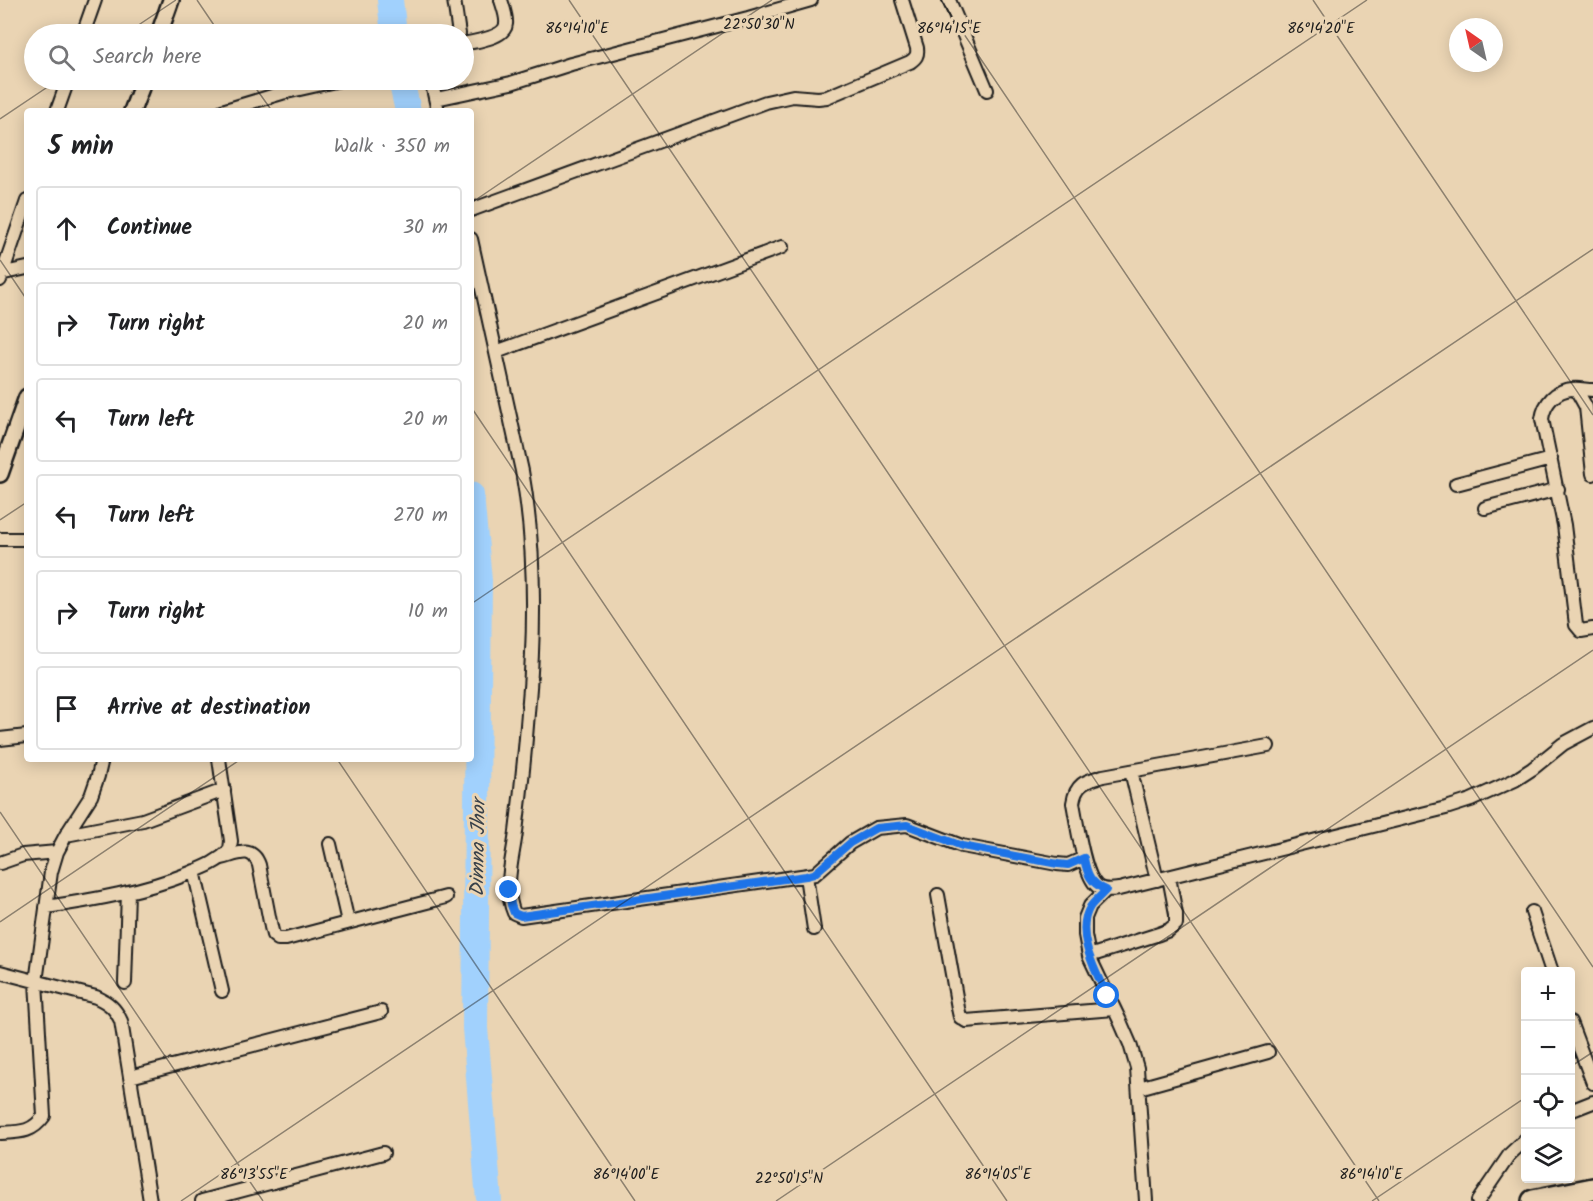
<!DOCTYPE html>
<html lang="en">
<head>
<meta charset="utf-8">
<style>
  :root { --surface:#fff; --page:#f2f2f2; --text:#202124; --muted:#757577; --line:#e0e0e0 }
  body { margin:0; font-family:Kalam,sans-serif; background:var(--page); color:var(--text) }
  .controls { position:absolute; right:18px; bottom:18px; display:grid; overflow:hidden; border-radius:6px; box-shadow:0 3px 15px #0003 }
  .controls button { width:54px; height:54px; display:grid; place-items:center; padding:0; border:0; border-bottom:2px solid var(--line); background:var(--surface); color:var(--text); font:30px sans-serif }
  .compass { position:absolute; left:1449px; top:18px; width:54px; height:54px; border-radius:50%; background:var(--surface); box-shadow:0 3px 15px #0003; rotate:326deg }
  .stop { position:absolute; width:18px; height:18px; margin:-14px; border:4px solid #1a73e8; border-radius:50%; background:#fff }
  .stop.end { background:#1a73e8; border-color:#fff; box-shadow:0 2px 6px #0008 }
  .list { margin:0; padding:0; list-style:none }
  h2 { display:flex; justify-content:space-between; align-items:center; height:78px; margin:0; padding:0 24px; font-size:26px }
  h2 small { font-size:20px; font-weight:400; color:var(--muted) }
  .list li { display:grid; grid-template-columns:39px 1fr auto; gap:18px; align-items:center; box-sizing:border-box; height:84px; margin:0 12px 12px; padding:0 12px; border:2px solid var(--line); border-radius:6px }
  .list b { display:block; font-size:22px; white-space:nowrap }
  .list em { font-size:20px; font-style:normal; color:var(--muted) }
  .icon { flex:none; width:33px; height:33px; fill:none; stroke:currentColor; stroke-width:2; stroke-linecap:round; stroke-linejoin:round }
  .map { position:relative; flex:none; width:1593px; height:1201px; overflow:hidden }
  .search { position:absolute; background:var(--surface); box-shadow:0 3px 15px #0003; left:24px; top:24px; width:450px; height:66px; display:flex; align-items:center; gap:15px; box-sizing:border-box; padding:0 21px; border-radius:33px; color:var(--muted); font-size:22px }
  .panel { position:absolute; background:var(--surface); box-shadow:0 3px 15px #0003; left:24px; top:108px; width:450px; height:654px; border-radius:6px }
  .map>svg:first-child { display:block }
  .lines { fill:none; stroke-linecap:round; stroke-linejoin:round }
  .river { stroke:#a1d1fd; stroke-width:26 }
  .minor-casing { stroke:#1c1c1c; stroke-width:16 }
  .tertiary-casing { stroke:#1c1c1c; stroke-width:20 }
  .trunk-casing { stroke:#1c1c1c; stroke-width:26 }
  .minor { stroke:#ead4b3; stroke-width:12 }
  .tertiary { stroke:#ead4b3; stroke-width:15 }
  .trunk { stroke:#ead4b3; stroke-width:21 }
  .route { stroke:#1a73e8; stroke-width:8 }
  .ticks { fill:none; stroke:#1c1c1c; stroke-width:1.5; stroke-opacity:0.45 }
  .labels { text-anchor:middle; stroke-width:6; stroke-linejoin:round; paint-order:stroke }
  .water-label { font-size:20px; font-style:italic; fill:#374049; stroke:#ead4b3 }
  .ticks-label { font-size:15px; text-anchor:middle; fill:#1c1c1c; stroke:#ead4b3; stroke-width:6; stroke-linejoin:round; paint-order:stroke }
</style>
</head>
<body>
<div class="map">
<svg width="1593" height="1201" viewBox="0 0 1593 1201">
  <rect width="100%" height="100%" fill="#ead4b3"/>
  <filter id="ink" filterUnits="userSpaceOnUse"><feTurbulence type="fractalNoise" baseFrequency=".0167" numOctaves="2"/><feDisplacementMap in="SourceGraphic" scale="12" xChannelSelector="R" yChannelSelector="G"/><feConvolveMatrix kernelMatrix="1 2 1 2 8 2 1 2 1" color-interpolation-filters="sRGB"/></filter>
  <g filter="url(#ink)">
    <g class="lines">
      <path class="river" d="M 390,0 L 394,34
        M 401,80 L 408,111
        M 471,495 L 479,581 L 475,1028 L 489,1201"/>
      <g class="minor-casing">
        <path id="minor" d="M 454,0 L 459,34
          M 949,0 L 987,90
          M 83,34 L 95,0
          M 464,44 C 475,41 505,38 506,24 C 507,17 503,7 501,0
          M 431,80 L 438,111
          M 436,99 L 511,83 L 571,64 L 748,18 L 811,0
          M 57,111 L 68,80
          M 222,111 L 282,93 L 340,80
          M 471,210 L 766,102 L 793,96 L 818,98 L 827,97 L 910,62 C 916,58 918,55 917,48 L 902,0
          M 471,239 L 522,471 C 536,548 535,635 528,713 C 525,753 521,792 516,832 C 513,858 503,887 514,913 L 521,916 L 815,874 L 850,843 L 876,828 L 907,825 L 962,846 L 1057,864 L 1068,865 L 1084,858
          M 0,274 L 27,268
          M 0,280 L 27,201
          M 496,352 L 782,247
          M 1576,389 L 1586,407 L 1593,474
          M 1593,390 C 1586,390 1579,388 1572,389 C 1556,390 1544,403 1542,419 L 1564,525 L 1576,625 L 1581,631 L 1593,629
          M 1456,484 L 1551,459
          M 1485,508 L 1558,489
          M 0,539 L 27,539
          M 0,739 L 27,736
          M 1268,746 L 1103,776 C 1086,781 1076,783 1073,803 C 1077,822 1083,874 1097,886 C 1103,891 1111,890 1119,889 L 1446,808 L 1471,800 L 1515,780 L 1532,769 L 1563,744 L 1593,728
          M 1131,771 L 1157,880
          M 66,835 L 143,820 L 224,790
          M 330,844 L 348,922
          M 222,858 C 238,854 252,845 259,865 L 271,927 L 273,935 L 278,939 L 286,939 L 446,897
          M 0,863 L 23,855 L 57,852
          M 194,871 L 222,991
          M 806,876 L 814,929
          M 1106,890 L 1090,906 L 1085,918 L 1085,935 L 1089,956 L 1120,1021 L 1130,1044 L 1137,1068 L 1146,1201
          M 938,895 L 958,1008 L 960,1017 L 966,1021 L 1114,1009
          M 46,907 C 95,900 144,891 190,873 C 205,867 218,862 230,850 L 231,841 L 219,759
          M 1532,912 L 1552,972
          M 1089,956 L 1159,934 L 1169,930 L 1176,924 L 1176,914 L 1169,877
          M 0,972 L 96,997 C 109,1003 115,1008 121,1021 L 150,1201
          M 125,983 L 128,892
          M 1570,1022 L 1593,1083
          M 130,1077 L 381,1012
          M 1139,1088 L 1268,1052
          M 1570,1111 L 1593,1102
          M 0,1133 C 20,1132 32,1133 44,1116 L 36,982 L 51,872 L 57,852 L 66,835 L 91,796 L 98,776 L 102,759
          M 202,1201 L 383,1153
          M 1478,1201 L 1510,1154 L 1526,1139"/>
      </g>
      <g class="tertiary-casing">
        <path id="tertiary" d="M 159,34 L 171,0
          M 132,111 L 144,80
          M 0,474 L 27,397"/>
      </g>
      <g class="trunk-casing">
        <path id="trunk" d="M 1533,1201 L 1593,1189"/>
      </g>
      <use href="#minor" class="minor"/>
      <use href="#tertiary" class="tertiary"/>
      <use href="#trunk" class="trunk"/>
    </g>
  </g>
  <g class="lines" filter="url(#ink)">
    <path class="route" d="M 509,890 L 511,905 L 514,913 L 521,916 L 806,876 L 814,874 L 850,843 L 876,828 L 907,825 L 962,846 L 1058,864 L 1068,865 L 1084,858 C 1087,874 1090,883 1106,890 C 1101,896 1094,901 1090,907 C 1074,933 1096,972 1107,996"/>
  </g>
  <path class="ticks" d="M 197,0 L 220,34M 569,0 L 1379,1201M 941,0 L 1593,967M 1313,0 L 1593,415M 125,34 L 176,0M 250,80 L 272,111M 0,119 L 58,80M 471,203 L 772,0M 0,260 L 27,300M 471,407 L 1007,1201M 0,520 L 27,502M 471,604 L 1367,0M 337,759 L 635,1201M 0,812 L 263,1201M 0,922 L 241,759M 1570,1067 L 1593,1052M 181,1201 L 1593,249M 776,1201 L 1593,650M 1372,1201 L 1526,1097"/>
  <g class="labels">
    <g class="water-label">
      <text transform="translate(477 848) rotate(-89)" y="7">Dimna Jhor</text>
    </g>
  </g>
  <g class="ticks-label">
    <text x="759" y="29">22°50'30"N</text>
    <text x="1321" y="33">86°14'20"E</text>
    <text x="577" y="33">86°14'10"E</text>
    <text x="949" y="33">86°14'15"E</text>
    <text x="254" y="1179">86°13'55"E</text>
    <text x="626" y="1179">86°14'00"E</text>
    <text x="998" y="1179">86°14'05"E</text>
    <text x="1371" y="1179">86°14'10"E</text>
    <text x="789" y="1183">22°50'15"N</text>
  </g>
</svg>
<div class="controls">
<button>+</button>
<button>−</button>
<button><svg class="icon" aria-label="locate" viewBox="0 0 24 24"><circle cx="12" cy="12" r="6"/><path d="M12 2v4M12 18v4M2 12h4M18 12h4"/></svg></button>
<button><svg class="icon" aria-label="layers" viewBox="0 0 24 24"><path d="M12 4l9 5-9 5-9-5zM3 14l9 5 9-5"/></svg></button>
</div>
<svg class="compass" viewBox="-18 -18 36 36"><path d="M0-13l5 13h-10z" fill="#e53935"/><path d="M0 13l5-13h-10z" fill="#757577"/></svg>
<div class="stop" style="left:1107px;top:996px"></div>
<div class="stop end" style="left:509px;top:890px"></div>
<div class="search"><svg class="icon" aria-label="search" viewBox="0 0 24 24"><circle cx="10" cy="10" r="6"/><path d="M15 15l6 6"/></svg>Search here</div>
<section class="panel">
<h2>5 min<small>Walk · 350 m</small></h2>
<ul class="list">
<li><svg class="icon" aria-label="ahead" viewBox="0 0 24 24"><path d="M12 20V5M6 11l6-6 6 6"/></svg><div><b>Continue</b></div><em>30 m</em></li>
<li><svg class="icon" aria-label="right" viewBox="0 0 24 24"><path d="M7 20v-9h11M14 6l5 5-5 5"/></svg><div><b>Turn right</b></div><em>20 m</em></li>
<li><svg class="icon" aria-label="left" viewBox="0 0 24 24"><path d="M17 20v-9H6M10 6l-5 5 5 5"/></svg><div><b>Turn left</b></div><em>20 m</em></li>
<li><svg class="icon" aria-label="left" viewBox="0 0 24 24"><path d="M17 20v-9H6M10 6l-5 5 5 5"/></svg><div><b>Turn left</b></div><em>270 m</em></li>
<li><svg class="icon" aria-label="right" viewBox="0 0 24 24"><path d="M7 20v-9h11M14 6l5 5-5 5"/></svg><div><b>Turn right</b></div><em>10 m</em></li>
<li><svg class="icon" aria-label="arrive" viewBox="0 0 24 24"><path d="M6 21V4h12l-3 4 3 4H6"/></svg><div><b>Arrive at destination</b></div></li>
</ul>
</section>
</div>
</body>
</html>
